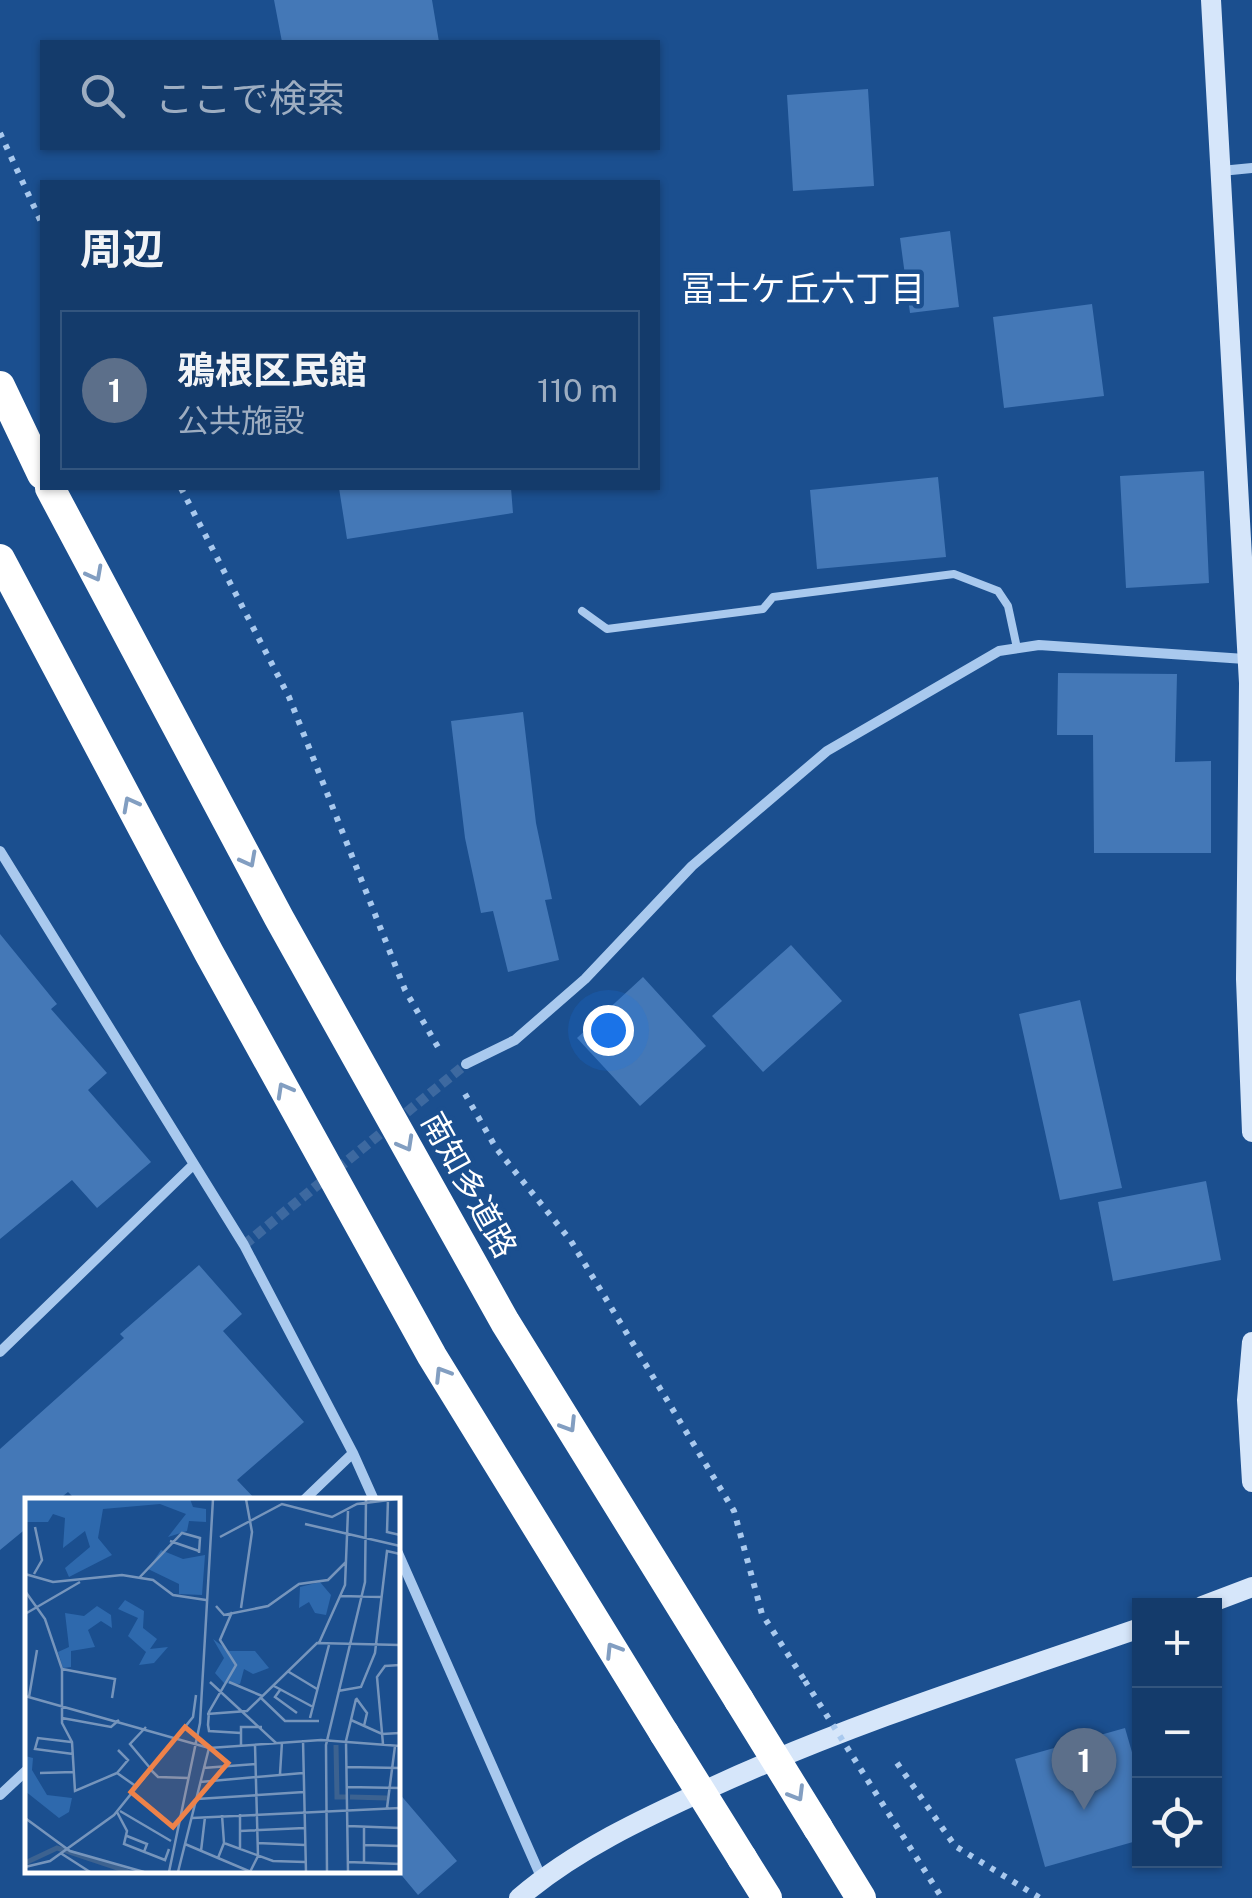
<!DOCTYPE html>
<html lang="ja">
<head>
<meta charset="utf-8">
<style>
  :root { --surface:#143b6b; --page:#214673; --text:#f1f3f6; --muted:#9dadc1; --line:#33557e; --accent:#8abfa5 }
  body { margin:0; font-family:"Public Sans","Noto Sans JP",sans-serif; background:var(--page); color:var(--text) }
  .controls { position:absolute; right:30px; bottom:30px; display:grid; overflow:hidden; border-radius:0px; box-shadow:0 2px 8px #0004 }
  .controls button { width:90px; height:90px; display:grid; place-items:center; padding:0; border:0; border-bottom:2px solid var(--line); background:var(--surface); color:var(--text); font:50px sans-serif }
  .you { position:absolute; left:608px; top:1030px; width:35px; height:35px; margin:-25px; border:8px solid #fff; border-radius:50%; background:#1a73e8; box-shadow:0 0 0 15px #1a73e833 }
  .badge { display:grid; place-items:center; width:65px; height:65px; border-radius:50%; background:var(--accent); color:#fff; font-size:32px; font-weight:700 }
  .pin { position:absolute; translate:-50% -82px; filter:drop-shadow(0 2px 5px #0008) }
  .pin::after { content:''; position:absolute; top:52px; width:35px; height:30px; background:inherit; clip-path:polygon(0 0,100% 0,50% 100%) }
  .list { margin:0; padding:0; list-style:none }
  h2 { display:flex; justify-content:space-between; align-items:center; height:130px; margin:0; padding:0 40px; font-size:42px }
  h2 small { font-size:32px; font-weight:400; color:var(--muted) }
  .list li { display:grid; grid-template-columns:65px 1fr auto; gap:30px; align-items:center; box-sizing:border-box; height:160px; margin:0 20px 20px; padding:0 20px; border:2px solid var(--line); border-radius:0px }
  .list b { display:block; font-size:38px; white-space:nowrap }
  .list p { margin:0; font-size:32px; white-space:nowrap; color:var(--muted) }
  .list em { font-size:32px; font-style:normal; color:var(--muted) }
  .icon { flex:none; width:55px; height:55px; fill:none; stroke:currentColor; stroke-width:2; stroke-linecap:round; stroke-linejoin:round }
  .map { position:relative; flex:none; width:1252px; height:1898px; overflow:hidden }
  .search { position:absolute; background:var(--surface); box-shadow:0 2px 8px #0004; left:40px; top:40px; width:620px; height:110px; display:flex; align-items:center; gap:25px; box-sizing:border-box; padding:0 35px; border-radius:0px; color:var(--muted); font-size:38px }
  .panel { position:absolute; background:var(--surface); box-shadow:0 2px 8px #0004; left:40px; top:180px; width:620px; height:310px; border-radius:0px }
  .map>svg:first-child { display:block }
  .building { fill:#4478b7 }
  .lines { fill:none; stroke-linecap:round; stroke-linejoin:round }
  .street-tunnel { stroke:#3d69a0; stroke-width:10; stroke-dasharray:10 5; stroke-linecap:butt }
  .path { stroke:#a9c9ee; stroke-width:6; stroke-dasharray:5 8; stroke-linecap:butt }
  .lane { stroke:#a9c9ee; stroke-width:8 }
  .street { stroke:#a9c9ee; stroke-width:10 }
  .secondary { stroke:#d6e6fa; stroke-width:20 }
  .highway { stroke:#fff; stroke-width:30 }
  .path-bridge { stroke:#a9c9ee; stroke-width:6; stroke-dasharray:5 8; stroke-linecap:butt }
  .highway-bridge { stroke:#fff; stroke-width:30 }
  .oneway { stroke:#829ec1 }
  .labels { text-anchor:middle; stroke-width:9; stroke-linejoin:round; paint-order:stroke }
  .street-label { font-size:32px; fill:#fff; stroke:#1b4f8f }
  .neighbourhood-label { font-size:35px; fill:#fff; stroke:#1b4f8f }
  .inset-river { fill:none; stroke:#3c6290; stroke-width:5 }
  .inset-road { fill:none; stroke:#7695bc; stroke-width:2.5 }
  .view { fill:#ee8249; fill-opacity:0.15; stroke:#ee8249; stroke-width:5 }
  .inset-edge { fill:none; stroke:#fff; stroke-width:5 }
</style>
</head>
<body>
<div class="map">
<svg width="1252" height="1898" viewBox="0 0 1252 1898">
  <rect width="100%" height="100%" fill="#1b4f8f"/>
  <path class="building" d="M 274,0 L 432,0 L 439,42 L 282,42 Z
    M 868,89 L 874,186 L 793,191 L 787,95 Z
    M 950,231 L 959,307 L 910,313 L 900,238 Z
    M 1092,304 L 1104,396 L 1004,408 L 993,317 Z
    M 1204,471 L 1209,583 L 1126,588 L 1120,476 Z
    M 938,477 L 946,557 L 817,569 L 810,490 Z
    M 339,488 L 511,488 L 513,513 L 347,539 Z
    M 1058,673 L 1177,674 L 1175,762 L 1211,761 L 1211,853 L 1094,853 L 1093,735 L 1057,735 Z
    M 523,712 L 536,823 L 552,899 L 545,900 L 559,960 L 508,972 L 493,911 L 481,913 L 465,838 L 451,721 Z
    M 0,934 L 57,1004 L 51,1009 L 107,1073 L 88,1090 L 151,1162 L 97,1208 L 72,1180 L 0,1239 Z
    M 791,945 L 842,1001 L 763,1072 L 712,1016 Z
    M 643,977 L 706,1046 L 640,1106 L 577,1038 Z
    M 1080,1000 L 1122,1188 L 1060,1200 L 1019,1014 Z
    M 1206,1181 L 1221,1260 L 1113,1281 L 1098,1202 Z
    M 199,1265 L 242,1314 L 223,1331 L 304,1422 L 237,1480 L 256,1500 L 76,1500 L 68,1492 L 58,1500 L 28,1500 L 28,1527 L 0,1550 L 0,1449 L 124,1338 L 120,1334 Z
    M 1125,1728 L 1140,1780 L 1140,1840 L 1045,1867 L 1015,1759 Z
    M 398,1792 L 457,1861 L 418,1895 L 398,1871 Z"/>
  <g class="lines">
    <path class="street-tunnel" d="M 244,1245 L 466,1064"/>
    <path class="path" d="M 0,133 L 42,224
      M 181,488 L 289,697 L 405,990 L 439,1049
      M 465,1094 L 496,1148 L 571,1241 L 734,1511 L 762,1614 L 805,1681
      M 897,1763 L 955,1846 L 1040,1898"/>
    <path class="lane" d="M 582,611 L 607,629 L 763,609 L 773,597 L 954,574 L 998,591 L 1008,606 L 1017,648"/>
    <path class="street" d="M 1221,171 L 1252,168
      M 0,851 L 244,1245 L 353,1453 L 374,1500
      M 466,1064 L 515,1040 L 585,979 L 692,866 L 827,751 L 999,651 L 1039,645 L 1245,659
      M 0,1352 L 193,1165
      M 304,1500 L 353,1453
      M 398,1553 L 542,1879
      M 0,1795 L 28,1769"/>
    <path class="secondary" d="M 1211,0 L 1249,683 L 1246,979 L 1252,1132
      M 1252,1342 L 1247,1400 L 1252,1482
      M 1202,1606 L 1252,1587
      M 519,1898 C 575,1850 644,1818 710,1788 C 849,1724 995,1678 1140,1628"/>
    <path class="highway" d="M 0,386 L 42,474
      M 50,488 L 279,918 L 505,1322 L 739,1700
      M 0,559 L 209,953 L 432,1356 L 664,1733
      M 818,1828 L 861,1898
      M 742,1858 L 767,1898"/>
    <path class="path-bridge" d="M 805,1681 L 942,1898"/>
    <path class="highway-bridge" d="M 739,1700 L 818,1828
      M 664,1733 L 742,1858"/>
  </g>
  <defs><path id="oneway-chevron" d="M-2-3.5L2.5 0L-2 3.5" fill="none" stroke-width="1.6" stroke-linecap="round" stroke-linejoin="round" transform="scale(2.5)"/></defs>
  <g class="oneway">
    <use href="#oneway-chevron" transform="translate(95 574) rotate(62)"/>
    <use href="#oneway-chevron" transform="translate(130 804) rotate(-118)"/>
    <use href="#oneway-chevron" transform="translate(249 860) rotate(62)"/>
    <use href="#oneway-chevron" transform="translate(284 1090) rotate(-119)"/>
    <use href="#oneway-chevron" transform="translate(406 1144) rotate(61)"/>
    <use href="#oneway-chevron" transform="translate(442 1374) rotate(-122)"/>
    <use href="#oneway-chevron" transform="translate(569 1425) rotate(58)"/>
    <use href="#oneway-chevron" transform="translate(613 1650) rotate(-122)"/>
    <use href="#oneway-chevron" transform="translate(797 1794) rotate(59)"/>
  </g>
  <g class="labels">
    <g class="street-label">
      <text transform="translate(469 1185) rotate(61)" y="11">南知多道路</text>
    </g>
    <g class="neighbourhood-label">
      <text x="803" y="301">冨士ケ丘六丁目</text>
    </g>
  </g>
  <g transform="translate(25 1498)">
    <rect width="375" height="375" fill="#1b4f8f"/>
    <path d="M 0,1 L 165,1 L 168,9 L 181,11 L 181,24 L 164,23 L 162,33 L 143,39 L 161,16 L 135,6 L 78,11 L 73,40 L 87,57 L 44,79 L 40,70 L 65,49 L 60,33 L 38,50 L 40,20 L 28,16 L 23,24 L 0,24 ZM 136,52 L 158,61 L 180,57 L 177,97 L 154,96 L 154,86 L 123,71 ZM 295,84 L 306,97 L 301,117 L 290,115 L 284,104 L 274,110 L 275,89 ZM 100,102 L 119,113 L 118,130 L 132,141 L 125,151 L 143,149 L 129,165 L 114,167 L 121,154 L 103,138 L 113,120 L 93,111 ZM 72,108 L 86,117 L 87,130 L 76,123 L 63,132 L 70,149 L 46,153 L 46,169 L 38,170 L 33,154 L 44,149 L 40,115 L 59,118 ZM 188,141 L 204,153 L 230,153 L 244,170 L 228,176 L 219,171 L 215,186 L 199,185 L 190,175 L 199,160 ZM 0,258 L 8,260 L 7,272 L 22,297 L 47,300 L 44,314 L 34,320 L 0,293 Z" fill="#2e69ad"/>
    <path class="inset-river" d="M 311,247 L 312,299 L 321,299M 325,299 L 362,300M 0,365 L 32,350 L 104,374"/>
    <path class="inset-road" d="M 363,1 L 362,34 L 375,37M 280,26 L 375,48M 195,39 L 257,6 L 307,19 L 332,6 L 372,1M 145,43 L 174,53M 0,76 L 28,84 L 97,77 L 128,82 L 148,97 L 181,102M 9,76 L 17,62 L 10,29M 114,80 L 157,35 L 175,40 L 174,55M 0,93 L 20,121 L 37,171 L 37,225 L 47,244 L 50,293 L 92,275 L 112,289M 315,98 L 357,99M 191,108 L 199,117 L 243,108 L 274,86 L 303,82 L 321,64M 216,110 L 227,34 L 221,1M 207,114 L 195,142 L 211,167 L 184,214 L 183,227 L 184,233 L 216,235M 0,116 L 55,84M 294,145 L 320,87 L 323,13M 37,171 L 90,181 L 87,200M 264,174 L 292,191M 185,184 L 251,245M 204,184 L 237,198M 249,188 L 288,209M 255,192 L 250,199 L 272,215M 313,193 L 336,189 L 350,155 L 362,53 L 375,56M 0,198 L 184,250 L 296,242 L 375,248M 4,199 L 12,152M 235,199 L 260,223 L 294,223M 331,200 L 342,215 L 339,228M 182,216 L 222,213 L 292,145 L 375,147M 37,220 L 86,229 L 94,222M 285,220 L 304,147M 326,222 L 357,236 L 375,235M 121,229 L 105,246 L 125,270M 278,242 L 281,374M 46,244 L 13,240 L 10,251 L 48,256M 358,246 L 352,179 L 360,168 L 375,167M 216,248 L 216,229 L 237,229M 321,269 L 375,270M 178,270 L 231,266M 125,271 L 133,279 L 163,280M 15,275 L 49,274M 92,275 L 103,262 L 93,252M 255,276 L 257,244M 175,284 L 278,275M 322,289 L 375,290M 172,301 L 279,294M 362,310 L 370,248M 95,313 L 146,343M 92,314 L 102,333 L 99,346 L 140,362 L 144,351M 215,316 L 215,351M 0,320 L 45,353 L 119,374M 167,320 L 375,310M 323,328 L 375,330M 339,329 L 339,365M 215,333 L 280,330M 102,338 L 122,346 L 119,354M 199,345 L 248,363 L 280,364M 232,345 L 280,347M 160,346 L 226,374M 339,347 L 375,348M 176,353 L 180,319M 37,356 L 65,374M 193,360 L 199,345 L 197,317M 323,364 L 375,366M 0,369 L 25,363 L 89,317 L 168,219 L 171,197M 144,374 L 175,225 L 188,1M 153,374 L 184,250M 225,374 L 233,358 L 230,247M 302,374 L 301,247 L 340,84 L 341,1M 323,374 L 321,243 L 331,201"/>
    <path class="view" d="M 160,229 L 203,265 L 148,329 L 106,294 Z"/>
    <rect width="375" height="375" class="inset-edge"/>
  </g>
</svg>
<div class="controls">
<button>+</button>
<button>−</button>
<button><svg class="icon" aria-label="locate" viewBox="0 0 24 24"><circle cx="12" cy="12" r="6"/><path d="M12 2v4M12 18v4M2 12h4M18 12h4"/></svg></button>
</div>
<div class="you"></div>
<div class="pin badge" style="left:1084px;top:1810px;background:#5c6f8a">1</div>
<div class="search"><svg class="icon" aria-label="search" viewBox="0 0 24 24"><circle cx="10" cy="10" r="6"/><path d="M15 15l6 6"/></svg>ここで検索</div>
<section class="panel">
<h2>周辺<small></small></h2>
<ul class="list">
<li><span class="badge" style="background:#5c6f8a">1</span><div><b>鴉根区民館</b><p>公共施設</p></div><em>110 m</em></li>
</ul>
</section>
</div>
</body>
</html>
